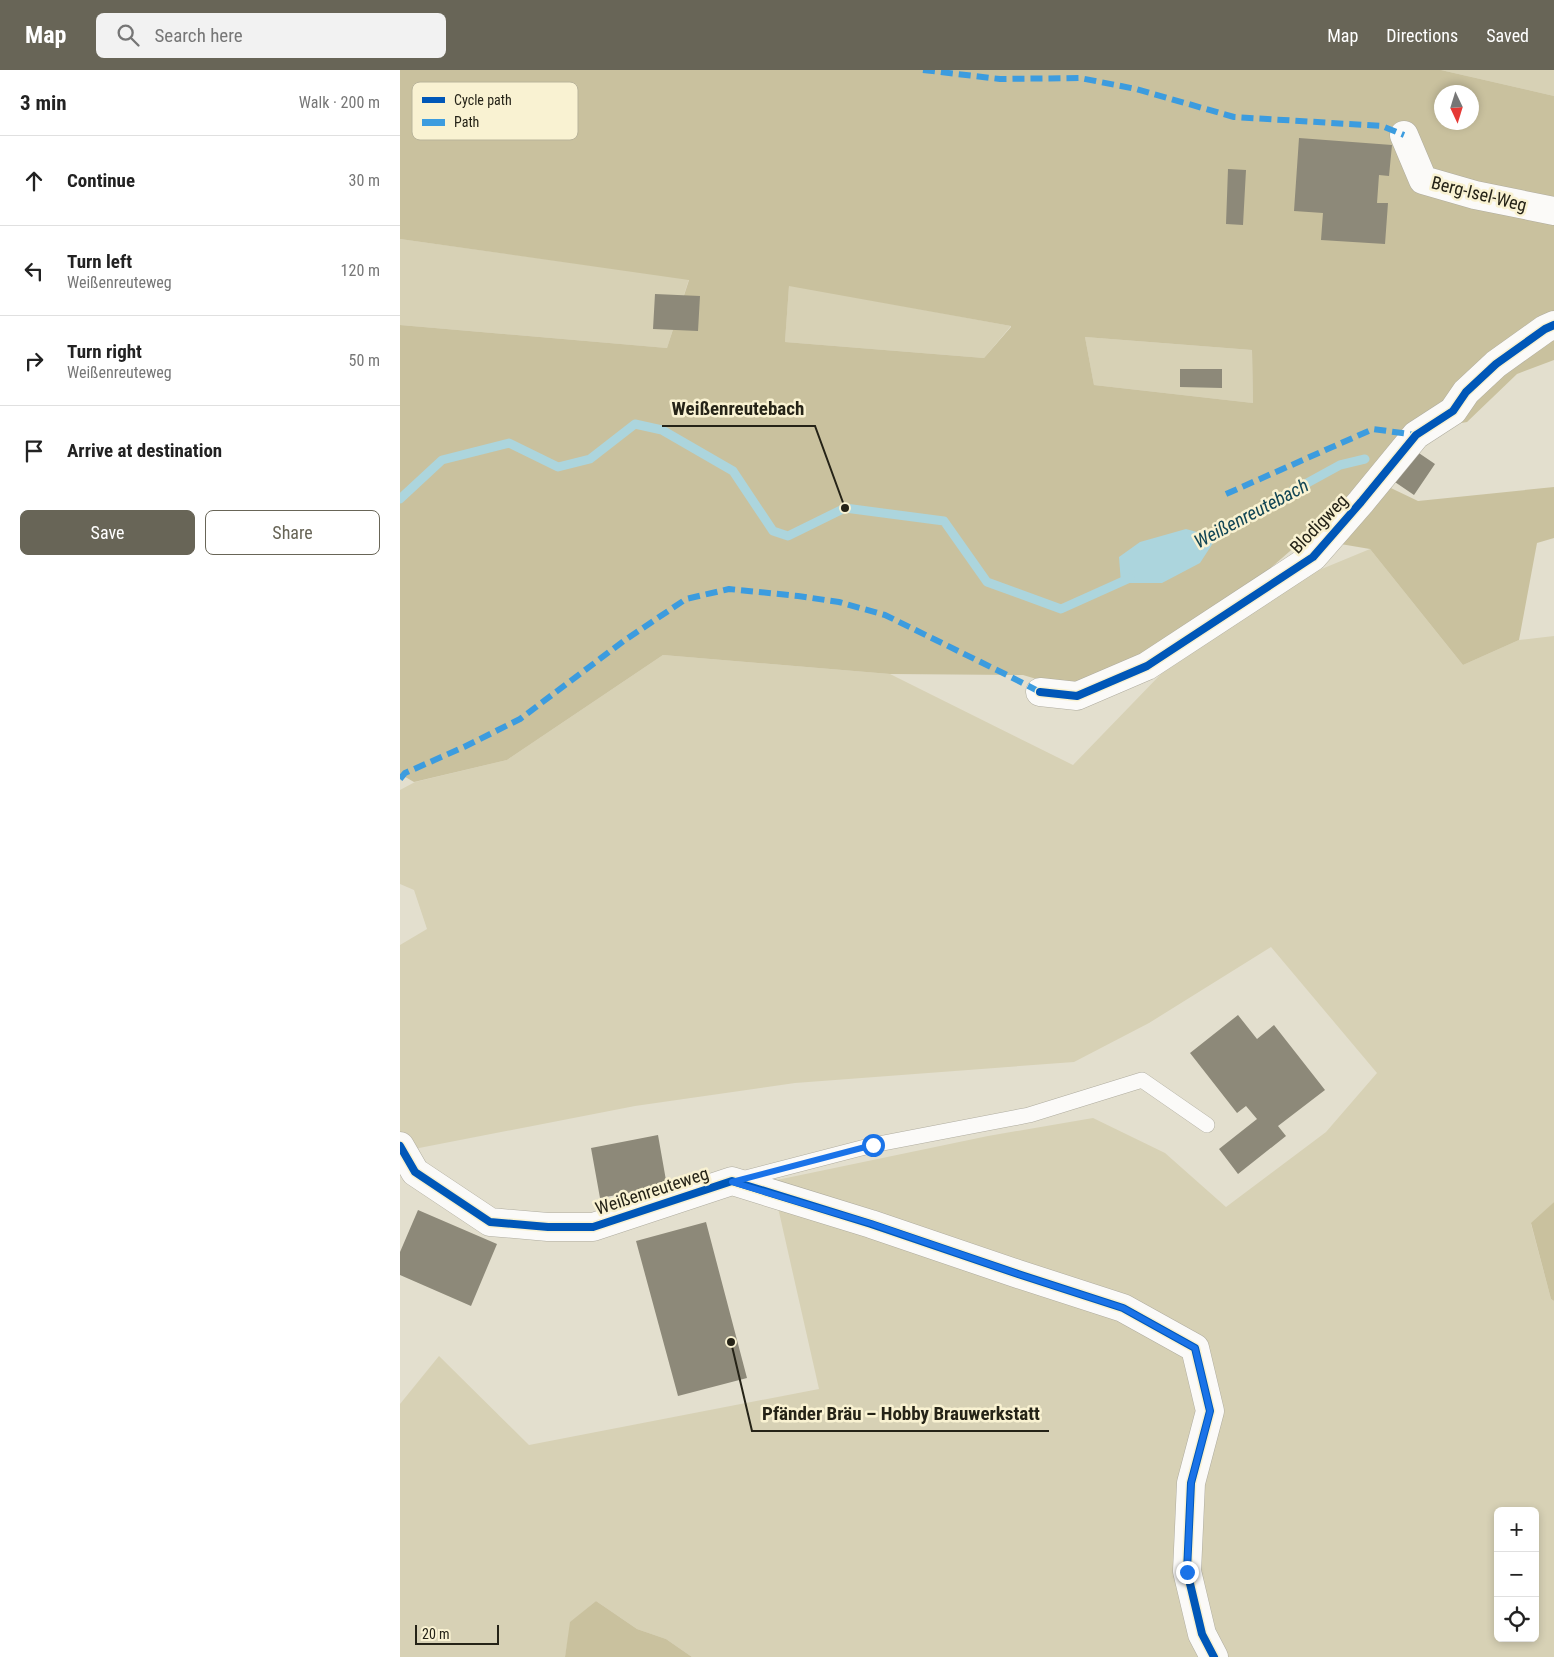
<!DOCTYPE html>
<html lang="en">
<head>
<meta charset="utf-8">
<style>
  :root { --surface:#fff; --page:#f2f2f2; --text:#222; --muted:#767676; --line:#e0e0e0; --accent:#686557 }
  body { margin:0; font-family:"Roboto Condensed",sans-serif; background:var(--page); color:var(--text) }
  .controls { position:absolute; right:15px; bottom:15px; display:grid; overflow:hidden; border-radius:8px; box-shadow:0 2px 8px #0003 }
  .controls button { width:45px; height:45px; display:grid; place-items:center; padding:0; border:0; border-bottom:1px solid var(--line); background:var(--surface); color:var(--text); font:25px sans-serif }
  .compass { position:absolute; left:1034px; top:15px; width:45px; height:45px; border-radius:50%; background:var(--surface); box-shadow:0 2px 8px #0003; rotate:176deg }
  .scale { position:absolute; left:15px; bottom:12px; width:84px; box-sizing:border-box; padding-left:5px; border:2px solid #252317; border-top:0; font-size:14px; line-height:18px; white-space:nowrap; color:#252317; -webkit-text-stroke:4px #f9f2d2; paint-order:stroke }
  .stop { position:absolute; width:15px; height:15px; margin:-11px; border:4px solid #1a73e8; border-radius:50%; background:#fff }
  .stop.end { background:#1a73e8; border-color:#fff; box-shadow:0 1px 5px #0008 }
  .list { margin:0; padding:0; list-style:none }
  h2 { display:flex; justify-content:space-between; align-items:center; height:65px; margin:0; padding:0 20px; font-size:21px }
  h2 small { font-size:16px; font-weight:400; color:var(--muted) }
  .list li { display:grid; grid-template-columns:32px 1fr auto; gap:15px; align-items:center; box-sizing:border-box; height:90px; padding:0 20px; border-top:1px solid var(--line) }
  .list b { display:block; font-size:19px; white-space:nowrap }
  .list p { margin:0; font-size:16px; white-space:nowrap; color:var(--muted) }
  .list em { font-size:16px; font-style:normal; color:var(--muted) }
  .actions { display:flex; gap:10px; padding:15px 20px }
  .actions a { flex:1; padding:11px 0; border:1px solid var(--accent); border-radius:8px; text-align:center; font-size:18px; color:var(--accent) }
  .actions .main { background:var(--accent); color:#fff }
  .icon { flex:none; width:28px; height:28px; fill:none; stroke:currentColor; stroke-width:2; stroke-linecap:round; stroke-linejoin:round }
  .map { position:relative; flex:none; width:1154px; height:1587px; overflow:hidden }
  header { display:flex; align-items:center; gap:30px; box-sizing:border-box; height:70px; padding:0 25px; background:var(--accent); color:#fff }
  header strong { font-size:24px }
  nav { display:flex; gap:28px; margin-inline-start:auto; font-size:18px }
  .search { width:350px; height:45px; background:var(--page); display:flex; align-items:center; gap:12px; box-sizing:border-box; padding:0 18px; border-radius:8px; color:var(--muted); font-size:19px }
  main { display:flex }
  aside { flex:1; background:var(--surface) }
  .map>svg:first-child { display:block }
  .green { fill:#d7d1b5; fill-rule:evenodd }
  .forest { fill:#c9c19e; fill-rule:evenodd }
  .water { fill:#acd5dd }
  .lines { fill:none; stroke-linecap:round; stroke-linejoin:round }
  .stream { stroke:#acd5dd; stroke-width:9 }
  .building { fill:#8d8979 }
  .service-casing { stroke:#afac9f; stroke-width:16 }
  .minor-casing { stroke:#afac9f; stroke-width:29 }
  .service { stroke:#fbfaf8; stroke-width:15 }
  .minor { stroke:#fbfaf8; stroke-width:28 }
  .quiet { stroke:#3c9cdf; stroke-width:6; stroke-dasharray:12 6; stroke-linecap:butt }
  .cycleway-casing { stroke:#f9f2d2; stroke-width:11 }
  .cycleway { stroke:#0057b8; stroke-width:8 }
  .route { stroke:#1a73e8; stroke-width:6 }
  .labels { text-anchor:middle; stroke-width:5; stroke-linejoin:round; paint-order:stroke }
  .street-label { font-size:18px; fill:#252317; stroke:#f9f2d2 }
  .water-label { font-size:19px; font-style:italic; fill:#114554; stroke:#f9f2d2 }
  .key { fill:#f9f2d2; stroke:#b9b49a; stroke-width:1 }
  .key-label { font-size:14px; fill:#252317 }
  .leader { fill:none; stroke:#252317; stroke-width:2 }
  .callout-dot { fill:#252317; stroke:#f9f2d2; stroke-width:2 }
  .callout-label { font-size:19px; text-anchor:middle; font-weight:bold; fill:#252317; stroke:#f9f2d2; stroke-width:5; stroke-linejoin:round; paint-order:stroke }
</style>
</head>
<body>
<header>
<strong>Map</strong>
<div class="search"><svg class="icon" aria-label="search" viewBox="0 0 24 24"><circle cx="10" cy="10" r="6"/><path d="M15 15l6 6"/></svg>Search here</div>
<nav><a>Map</a><a>Directions</a><a>Saved</a></nav>
</header>
<main>
<aside>
<h2>3 min<small>Walk · 200 m</small></h2>
<ul class="list">
<li><svg class="icon" aria-label="ahead" viewBox="0 0 24 24"><path d="M12 20V5M6 11l6-6 6 6"/></svg><div><b>Continue</b></div><em>30 m</em></li>
<li><svg class="icon" aria-label="left" viewBox="0 0 24 24"><path d="M17 20v-9H6M10 6l-5 5 5 5"/></svg><div><b>Turn left</b><p>Weißenreuteweg</p></div><em>120 m</em></li>
<li><svg class="icon" aria-label="right" viewBox="0 0 24 24"><path d="M7 20v-9h11M14 6l5 5-5 5"/></svg><div><b>Turn right</b><p>Weißenreuteweg</p></div><em>50 m</em></li>
<li><svg class="icon" aria-label="arrive" viewBox="0 0 24 24"><path d="M6 21V4h12l-3 4 3 4H6"/></svg><div><b>Arrive at destination</b></div></li>
</ul>
<div class="actions"><a class="main">Save</a><a>Share</a></div>
</aside>
<div class="map">
<svg width="1154" height="1587" viewBox="0 0 1154 1587">
  <rect width="100%" height="100%" fill="#e3dfce"/>
  <path class="green" d="M 1041,0 L 1154,0 L 1154,26 Z
    M 0,169 L 289,209 L 267,278 L 0,255 Z
    M 389,215 L 611,256 L 584,288 L 385,272 Z
    M 685,267 L 852,280 L 853,333 L 694,315 Z
    M 970,479 L 1063,595 L 1119,570 L 1154,566 L 1154,1132 L 1131,1154 L 1151,1229 L 1154,1231 L 1154,1587 L 292,1587 L 266,1569 L 237,1559 L 196,1531 L 171,1552 L 165,1587 L 0,1587 L 0,1334 L 39,1286 L 129,1375 L 419,1319 L 372,1111 L 588,1066 L 693,1048 L 765,1083 L 826,1137 L 926,1062 L 977,1003 L 871,877 L 749,953 L 674,992 L 395,1013 L 235,1036 L 19,1078 L 0,1099 L 0,875 L 27,859 L 14,820 L 0,814 L 0,720 L 15,712 L 107,690 L 263,585 L 490,604 L 673,695 L 761,604 L 912,503 ZM 1098,1441 L 1135,1441 L 1135,1568 L 1098,1568 Z"/>
  <path class="forest" d="M 0,0 L 1041,0 L 1154,26 L 1154,290 L 1117,304 L 1067,352 L 1015,361 L 972,409 L 1018,431 L 1154,417 L 1154,468 L 1137,473 L 1119,570 L 1063,595 L 970,479 L 905,468 L 821,541 L 726,598 L 670,619 L 623,605 L 490,604 L 263,585 L 107,690 L 14,712 L 0,704 L 0,255 L 267,278 L 289,210 L 0,169 ZM 1042,22 L 1072,22 L 1072,52 L 1042,52 ZM 389,216 L 611,256 L 611,257 L 584,288 L 385,272 ZM 685,267 L 852,280 L 853,333 L 694,315 Z
    M 1154,1132 L 1154,1231 L 1151,1229 L 1131,1153 Z
    M 196,1531 L 237,1559 L 266,1569 L 292,1587 L 165,1587 L 170,1552 Z"/>
  <path class="water" d="M 786,459 L 811,466 L 813,473 L 800,493 L 762,513 L 721,513 L 719,487 L 740,472 Z"/>
  <g class="lines">
    <path class="stream" d="M 0,429 L 42,390 L 109,373 L 158,397 L 190,389 L 235,354 L 262,360 L 333,401 L 373,461 L 388,466 L 445,438 L 544,451 L 587,512 L 661,539 L 730,508
      M 801,471 L 940,395 L 965,389"/>
  </g>
  <path class="building" d="M 899,68 L 992,75 L 989,106 L 979,105 L 977,133 L 988,133 L 985,174 L 921,170 L 923,143 L 894,141 Z
    M 828,99 L 846,100 L 843,155 L 826,154 Z
    M 255,224 L 300,226 L 298,261 L 253,259 Z
    M 780,299 L 822,299 L 822,318 L 780,317 Z
    M 1010,377 L 1035,394 L 1014,425 L 989,408 Z
    M 838,945 L 857,969 L 874,955 L 925,1020 L 878,1056 L 886,1066 L 838,1104 L 819,1079 L 857,1049 L 846,1036 L 837,1043 L 790,983 Z
    M 258,1065 L 267,1116 L 200,1128 L 191,1078 Z
    M 18,1140 L 97,1174 L 71,1236 L 0,1205 L 0,1182 Z
    M 306,1152 L 347,1308 L 278,1326 L 236,1171 Z"/>
  <g class="lines">
    <g class="service-casing">
      <path id="service" d="M 338,1110 L 473,1075 L 629,1045 L 742,1010 L 807,1055"/>
    </g>
    <g class="minor-casing">
      <path id="minor" d="M 1004,65 L 1023,110 L 1075,125 L 1154,141
        M 640,622 L 677,626 L 747,596 L 913,487 L 961,432 L 1016,365 L 1053,341 L 1066,322 L 1096,294 L 1145,259 L 1154,255
        M 0,1076 L 15,1102 L 90,1152 L 148,1157 L 193,1157 L 332,1111 L 471,1154 L 618,1204 L 723,1238 L 795,1278 L 810,1341 L 791,1413 L 787,1501 L 802,1564 L 814,1587"/>
    </g>
    <use href="#service" class="service"/>
    <use href="#minor" class="minor"/>
    <path class="quiet" d="M 523,0 L 600,9 L 680,8 L 736,19 L 834,47 L 982,56 L 1004,65
      M 826,424 L 973,359 L 1016,365
      M 0,709 L 5,703 L 64,677 L 120,649 L 225,570 L 286,529 L 329,519 L 398,526 L 439,532 L 485,545 L 609,606 L 640,622"/>
    <g class="cycleway-casing">
      <path id="cycleway" d="M 640,622 L 677,626 L 747,596 L 913,487 L 961,432 L 1016,365 L 1053,341 L 1066,322 L 1096,294 L 1145,259 L 1154,255
        M 0,1076 L 15,1102 L 90,1152 L 148,1157 L 193,1157 L 332,1111 L 471,1154 L 618,1204 L 723,1238 L 795,1278 L 810,1341 L 791,1413 L 787,1501 L 802,1564 L 814,1587"/>
    </g>
    <use href="#cycleway" class="cycleway"/>
  </g>
  <g class="lines">
    <path class="route" d="M 473,1075 L 332,1112 L 472,1154 L 618,1204 L 723,1238 L 795,1278 L 810,1341 L 791,1413 L 787,1502"/>
  </g>
  <g class="labels">
    <g class="street-label">
      <text transform="translate(1079 124) rotate(14)" y="6">Berg-Isel-Weg</text>
      <text transform="translate(919 454) rotate(-46)" y="6">Blodigweg</text>
      <text transform="translate(252 1121) rotate(-18)" y="6">Weißenreuteweg</text>
    </g>
    <g class="water-label">
      <text transform="translate(851 443) rotate(-28)" y="7">Weißenreutebach</text>
    </g>
  </g>
  <rect x="12" y="12" width="166" height="58" rx="8" class="key"/>
  <rect x="22" y="27" width="23" height="6" fill="#0057b8"/>
  <rect x="22" y="49" width="23" height="7" fill="#3c9cdf"/>
  <g class="key-label">
    <text x="54" y="35">Cycle path</text>
    <text x="54" y="57">Path</text>
  </g>
  <path class="leader" d="M445 438L415 356H262M331 1272L352 1361H649"/>
  <g class="callout-dot">
    <circle cx="445" cy="438" r="5"/>
    <circle cx="331" cy="1272" r="5"/>
  </g>
  <g class="callout-label">
    <text x="338" y="345">Weißenreutebach</text>
    <text x="501" y="1350">Pfänder Bräu – Hobby Brauwerkstatt</text>
  </g>
</svg>
<div class="controls">
<button>+</button>
<button>−</button>
<button><svg class="icon" aria-label="locate" viewBox="0 0 24 24"><circle cx="12" cy="12" r="6"/><path d="M12 2v4M12 18v4M2 12h4M18 12h4"/></svg></button>
</div>
<svg class="compass" viewBox="-18 -18 36 36"><path d="M0-13l5 13h-10z" fill="#e53935"/><path d="M0 13l5-13h-10z" fill="#767676"/></svg>
<div class="scale">20 m</div>
<div class="stop" style="left:473px;top:1075px"></div>
<div class="stop end" style="left:787px;top:1502px"></div>
</div>
</main>
</body>
</html>
